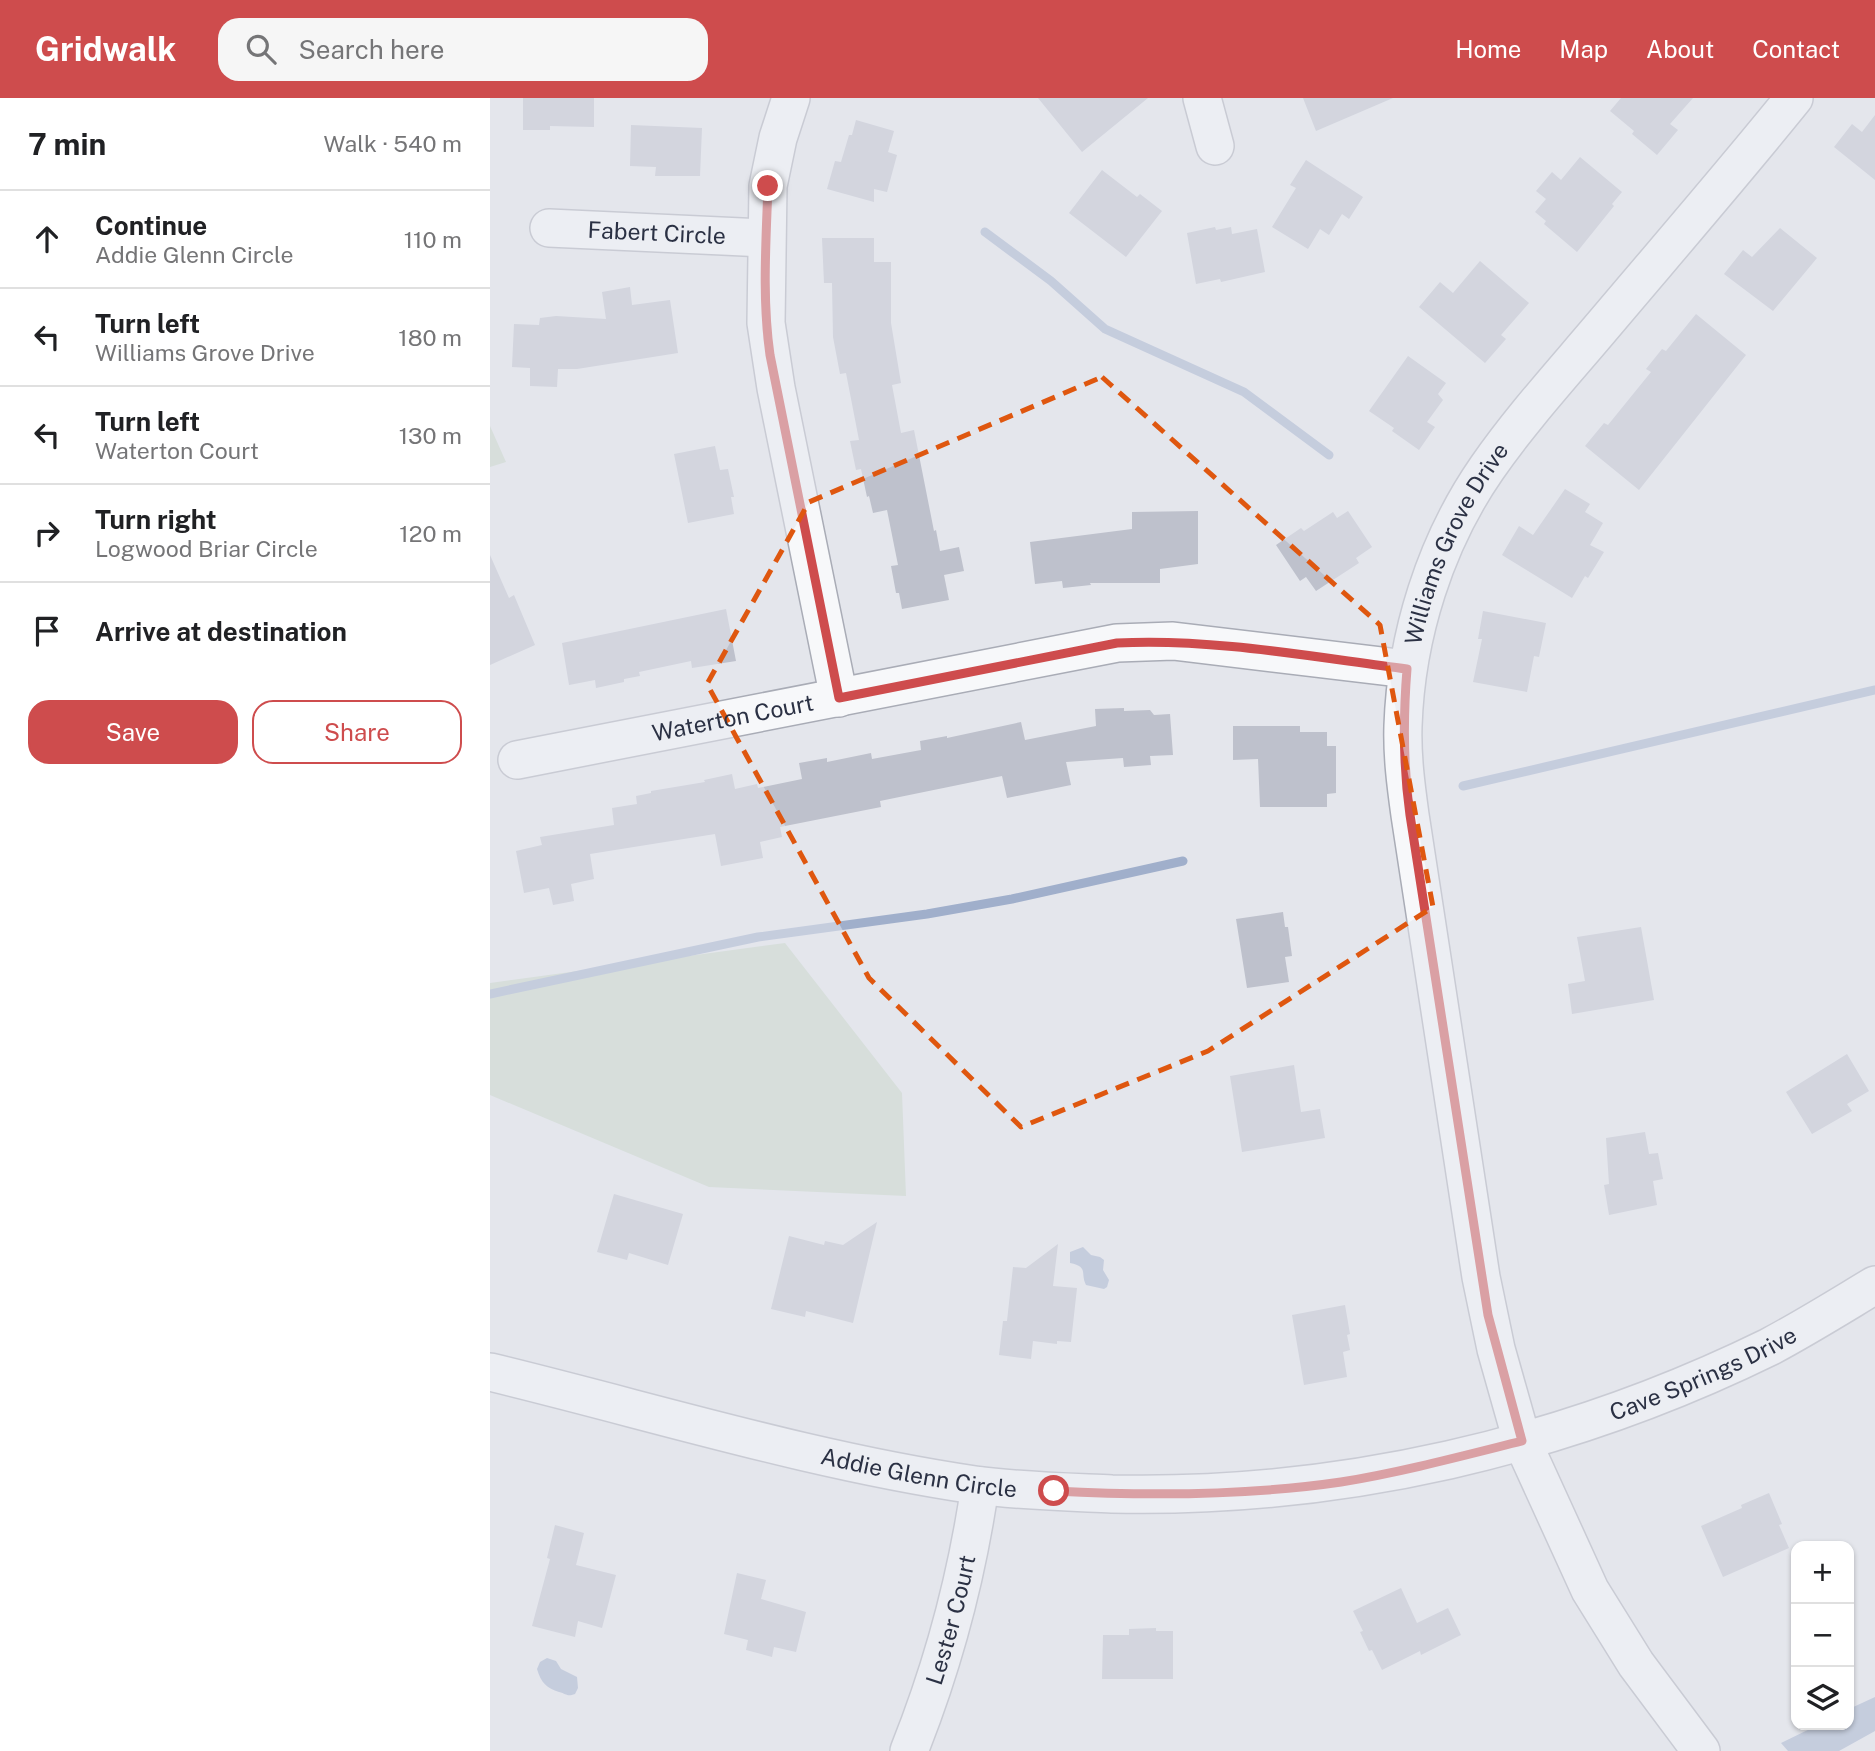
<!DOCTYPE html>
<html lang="en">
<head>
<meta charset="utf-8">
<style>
  :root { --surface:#fff; --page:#f6f6f6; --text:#202124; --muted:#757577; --line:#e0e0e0; --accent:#ce4c4d }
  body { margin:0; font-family:"Public Sans",sans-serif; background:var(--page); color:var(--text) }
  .controls { position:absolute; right:21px; bottom:21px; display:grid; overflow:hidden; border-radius:14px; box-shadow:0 2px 5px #0004 }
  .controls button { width:63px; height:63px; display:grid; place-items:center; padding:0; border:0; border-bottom:2px solid var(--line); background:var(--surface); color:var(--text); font:35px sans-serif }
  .stop { position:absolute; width:21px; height:21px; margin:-16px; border:5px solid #ce4c4d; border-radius:50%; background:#fff }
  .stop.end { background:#ce4c4d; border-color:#fff; box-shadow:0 2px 7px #0008 }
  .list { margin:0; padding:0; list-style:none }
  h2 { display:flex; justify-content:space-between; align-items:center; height:91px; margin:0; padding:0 28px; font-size:30px }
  h2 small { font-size:23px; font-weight:400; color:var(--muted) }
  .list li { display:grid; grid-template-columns:46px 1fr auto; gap:21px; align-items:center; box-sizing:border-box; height:98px; padding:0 28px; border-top:2px solid var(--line) }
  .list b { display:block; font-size:26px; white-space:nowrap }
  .list p { margin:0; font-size:23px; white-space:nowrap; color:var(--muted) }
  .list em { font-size:23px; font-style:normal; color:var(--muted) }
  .actions { display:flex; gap:14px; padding:21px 28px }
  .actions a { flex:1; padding:16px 0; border:2px solid var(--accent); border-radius:21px; text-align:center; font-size:24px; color:var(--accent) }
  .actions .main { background:var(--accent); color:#fff }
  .icon { flex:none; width:38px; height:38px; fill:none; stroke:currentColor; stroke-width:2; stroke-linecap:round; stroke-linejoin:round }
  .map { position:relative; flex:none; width:1385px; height:1653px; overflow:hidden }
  header { display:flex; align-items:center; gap:42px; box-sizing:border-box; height:98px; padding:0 35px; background:var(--accent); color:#fff }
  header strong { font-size:33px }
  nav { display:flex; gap:38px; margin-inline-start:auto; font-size:24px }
  .search { width:490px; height:63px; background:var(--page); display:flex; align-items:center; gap:18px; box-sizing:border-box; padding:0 24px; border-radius:21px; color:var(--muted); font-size:26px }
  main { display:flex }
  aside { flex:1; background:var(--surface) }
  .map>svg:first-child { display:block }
  .green { fill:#c7d6c5 }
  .water { fill:#a0afcb }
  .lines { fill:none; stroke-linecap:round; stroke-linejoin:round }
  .stream { stroke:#a0afcb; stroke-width:9 }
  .building { fill:#bec1cc }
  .minor-casing { stroke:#a9acb6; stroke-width:40 }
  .minor { stroke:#f7f8fa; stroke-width:37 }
  .route { stroke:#ce4c4d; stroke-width:9 }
  .marked { fill:none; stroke:#df570f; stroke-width:5; stroke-dasharray:14 9; stroke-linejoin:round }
  .labels { text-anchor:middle; stroke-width:6; stroke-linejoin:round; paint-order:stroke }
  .street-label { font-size:23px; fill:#2b3144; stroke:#f4f5f9 }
</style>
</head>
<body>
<header>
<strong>Gridwalk</strong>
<div class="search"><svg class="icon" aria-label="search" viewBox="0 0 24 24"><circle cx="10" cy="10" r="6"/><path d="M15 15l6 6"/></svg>Search here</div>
<nav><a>Home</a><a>Map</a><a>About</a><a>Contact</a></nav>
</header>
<main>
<aside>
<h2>7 min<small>Walk · 540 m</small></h2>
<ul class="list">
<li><svg class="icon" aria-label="ahead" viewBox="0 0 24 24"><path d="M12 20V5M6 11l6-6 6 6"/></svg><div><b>Continue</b><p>Addie Glenn Circle</p></div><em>110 m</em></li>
<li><svg class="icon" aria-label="left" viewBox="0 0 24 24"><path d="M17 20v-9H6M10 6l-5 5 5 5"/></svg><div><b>Turn left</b><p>Williams Grove Drive</p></div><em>180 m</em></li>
<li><svg class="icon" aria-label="left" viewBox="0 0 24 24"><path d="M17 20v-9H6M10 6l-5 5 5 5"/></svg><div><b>Turn left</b><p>Waterton Court</p></div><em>130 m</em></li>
<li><svg class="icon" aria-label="right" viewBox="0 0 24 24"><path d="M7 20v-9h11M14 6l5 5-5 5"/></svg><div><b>Turn right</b><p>Logwood Briar Circle</p></div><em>120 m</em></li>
<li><svg class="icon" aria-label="arrive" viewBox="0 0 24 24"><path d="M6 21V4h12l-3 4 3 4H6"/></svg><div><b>Arrive at destination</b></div></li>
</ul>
<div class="actions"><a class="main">Save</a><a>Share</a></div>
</aside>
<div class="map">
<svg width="1385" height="1653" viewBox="0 0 1385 1653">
  <rect width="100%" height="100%" fill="#e4e6ec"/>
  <path class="green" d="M 0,328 L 16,364 L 0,369 Z
    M 295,845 L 412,995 L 416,1098 L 219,1089 L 0,997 L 0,885 Z"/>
  <path class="water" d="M 593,1149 L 601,1157 L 610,1159 L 614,1162 L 613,1172 L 619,1182 L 617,1189 L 614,1191 L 596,1187 C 590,1175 599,1169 580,1165 L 580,1154 Z
    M 57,1560 L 66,1563 L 71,1571 L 87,1579 L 88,1590 L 85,1596 C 77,1599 77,1596 69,1594 C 57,1590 51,1585 47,1571 L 50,1564 Z
    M 1385,1599 L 1385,1633 L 1349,1653 L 1298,1653 L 1291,1645 L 1328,1627 L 1359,1627 L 1359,1611 Z"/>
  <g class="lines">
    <path class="stream" d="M 495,134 L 561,183 L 615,231 L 754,294 L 839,357
      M 973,688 L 1385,592
      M 0,896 L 268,839 L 437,816 L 522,801 L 693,763"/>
  </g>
  <path class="building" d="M 33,0 L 104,0 L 104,29 L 60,28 L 60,32 L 33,32 Z
    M 548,0 L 658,0 L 592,54 Z
    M 813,0 L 903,0 L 826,33 Z
    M 1131,0 L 1203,0 L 1180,26 L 1188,32 L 1167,57 L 1142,36 L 1144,33 L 1120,13 Z
    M 1385,17 L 1385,82 L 1344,49 L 1362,26 L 1372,34 Z
    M 366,22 L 404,33 L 398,54 L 407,57 L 397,94 L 384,91 L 384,104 L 337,91 L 345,63 L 351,64 L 359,37 L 362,37 Z
    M 141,27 L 212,30 L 210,78 L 165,78 L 166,69 L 140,68 Z
    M 1090,59 L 1132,94 L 1122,106 L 1124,108 L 1087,154 L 1054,126 L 1056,123 L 1045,114 L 1056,101 L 1046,93 L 1062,74 L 1071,82 Z
    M 816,62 L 873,99 L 859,121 L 852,116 L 839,137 L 830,131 L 818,151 L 782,129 L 806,90 L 800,87 Z
    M 612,72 L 647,99 L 650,96 L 672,113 L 636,159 L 579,115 Z
    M 725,129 L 726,132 L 741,129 L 742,136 L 767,131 L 775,174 L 731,184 L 730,181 L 706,186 L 697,135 Z
    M 1290,130 L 1327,160 L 1283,213 L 1234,176 L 1253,152 L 1262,159 Z
    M 332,140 L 384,140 L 384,164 L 401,164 L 401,225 L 411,285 L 402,287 L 411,335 L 424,332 L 444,433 L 446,432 L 450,453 L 469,449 L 474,473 L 454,477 L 459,502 L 412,511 L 409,495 L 406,495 L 401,468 L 408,467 L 397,412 L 383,415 L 379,398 L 377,399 L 371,371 L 366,372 L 360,343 L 369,342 L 356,275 L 350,276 L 343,239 L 342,185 L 334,185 Z
    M 990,163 L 1039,205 L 1011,237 L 1016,241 L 995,265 L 929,209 L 950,184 L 963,195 Z
    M 140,189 L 142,207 L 180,202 L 188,255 L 87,271 L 68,271 L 67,289 L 40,288 L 40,270 L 22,269 L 24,226 L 49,227 L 50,220 L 66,218 L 116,221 L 112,194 Z
    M 1206,216 L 1256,257 L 1149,392 L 1095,348 L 1114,325 L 1118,327 L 1161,274 L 1156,271 L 1172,251 L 1176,253 Z
    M 918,258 L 956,285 L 948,296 L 953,302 L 937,324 L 945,329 L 929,352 L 902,333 L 904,330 L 879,313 Z
    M 225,348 L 230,372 L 238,371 L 244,399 L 241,399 L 244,416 L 198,425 L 184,356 Z
    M 1075,391 L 1100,406 L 1095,414 L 1113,425 L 1100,447 L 1114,454 L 1098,480 L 1095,478 L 1082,500 L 1012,457 L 1029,428 L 1043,437 Z
    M 708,413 L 708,466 L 670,471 L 670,485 L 600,485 L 601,487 L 573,490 L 572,483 L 545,486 L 540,444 L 642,431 L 642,414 Z
    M 858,413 L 882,449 L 866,460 L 869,465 L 826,493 L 816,479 L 810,483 L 786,447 L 811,430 L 814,433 L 843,414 L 847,420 Z
    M 0,457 L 19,500 L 24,497 L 45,547 L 0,567 Z
    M 236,511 L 246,563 L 202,570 L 201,563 L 149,574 L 150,578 L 134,581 L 134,584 L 106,590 L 105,582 L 79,587 L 72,545 Z
    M 993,513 L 1056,525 L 1049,559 L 1044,558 L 1037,594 L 983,584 L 992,541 L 988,541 Z
    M 634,610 L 634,613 L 660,612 L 664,617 L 680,616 L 683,657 L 660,658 L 661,667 L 634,669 L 633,660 L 576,664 L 581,687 L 517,700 L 512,678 L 390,703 L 391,709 L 290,729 L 292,739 L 270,744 L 273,760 L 231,768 L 225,736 L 100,756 L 104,781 L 81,786 L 84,803 L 63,807 L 59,790 L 34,795 L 26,753 L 52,747 L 50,739 L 124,727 L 122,710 L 147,706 L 146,698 L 161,695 L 161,693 L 215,684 L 214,682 L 242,676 L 245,691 L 267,686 L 268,690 L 312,681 L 309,665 L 337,660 L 337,664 L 381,655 L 382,661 L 431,652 L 430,643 L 457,638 L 457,640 L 531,624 L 535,642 L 606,628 L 605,611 Z
    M 743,628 L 810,628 L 810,634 L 837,634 L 837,648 L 846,648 L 846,695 L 837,696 L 837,709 L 770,709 L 768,661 L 743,662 Z
    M 793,814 L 795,829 L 798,829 L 802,858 L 795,859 L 799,884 L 757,890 L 746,821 Z
    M 1151,829 L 1164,902 L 1082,916 L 1078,886 L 1095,883 L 1087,839 Z
    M 1357,956 L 1379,993 L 1357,1006 L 1362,1013 L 1322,1036 L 1296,994 Z
    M 804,967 L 811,1014 L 830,1011 L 835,1040 L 752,1054 L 740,978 Z
    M 1155,1034 L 1159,1056 L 1168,1055 L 1173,1081 L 1163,1083 L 1167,1107 L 1119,1117 L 1114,1087 L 1119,1086 L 1116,1040 Z
    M 124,1096 L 193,1116 L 178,1167 L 139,1155 L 137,1162 L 107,1154 Z
    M 387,1124 L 363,1225 L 316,1213 L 315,1219 L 281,1211 L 299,1138 L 334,1147 L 335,1143 L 353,1147 Z
    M 568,1146 L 563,1188 L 587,1190 L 581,1244 L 567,1243 L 567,1246 L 543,1243 L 541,1261 L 509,1257 L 513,1223 L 517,1223 L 523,1169 L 536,1170 Z
    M 855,1207 L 860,1236 L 857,1237 L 860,1252 L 853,1254 L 857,1279 L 814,1287 L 802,1217 Z
    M 1279,1395 L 1292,1426 L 1289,1427 L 1299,1450 L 1233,1479 L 1211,1428 L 1252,1410 L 1251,1407 Z
    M 65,1427 L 94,1435 L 86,1467 L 126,1477 L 112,1530 L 88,1523 L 85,1539 L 42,1528 L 60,1461 L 57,1460 Z
    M 247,1475 L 276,1482 L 271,1501 L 316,1514 L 306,1554 L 284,1549 L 282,1559 L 256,1552 L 258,1542 L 234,1536 Z
    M 911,1490 L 927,1525 L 958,1510 L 971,1537 L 931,1557 L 930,1553 L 892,1572 L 882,1552 L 879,1553 L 870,1534 L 873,1533 L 863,1513 Z
    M 666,1530 L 666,1533 L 683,1533 L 683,1581 L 612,1581 L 613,1537 L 639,1537 L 639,1531 Z"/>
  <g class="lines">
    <g class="minor-casing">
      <g id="minor">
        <path d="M 301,0 L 288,40 L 278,88 L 276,225 L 286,290 L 349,600"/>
        <path d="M 712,0 L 725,48"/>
        <path id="s1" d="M 59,130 L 276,140"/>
        <path id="s2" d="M 27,662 L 627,545 L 683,543 L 917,571"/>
        <path id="s3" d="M 0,1274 C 161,1313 321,1363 485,1387 C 530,1393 577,1394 622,1396 C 849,1401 1075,1349 1279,1249 C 1315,1230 1350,1208 1385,1187"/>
        <path id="s4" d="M 419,1653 C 453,1568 477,1478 490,1388"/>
        <path id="s5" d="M 1211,1653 L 1146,1566 L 1100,1492 L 1032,1343 L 1006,1251 L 991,1179 L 920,717 C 916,688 912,658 913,628 C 916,538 945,445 997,370 C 1031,321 1072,276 1110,231 C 1175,154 1241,78 1304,0"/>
      </g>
    </g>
    <use href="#minor" class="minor"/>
  </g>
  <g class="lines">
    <path class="route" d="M 278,88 C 276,144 272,201 280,257 L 349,600 L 627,545 C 722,540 823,559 917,571 C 913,621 913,668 920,717 L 998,1217 L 1032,1343 C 972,1358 912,1374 851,1384 C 756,1398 660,1398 564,1393"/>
  </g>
  <path d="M0 0H1385V1653H0ZM 612,279 L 890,527 L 943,809 L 718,953 L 531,1029 L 379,880 L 217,586 L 319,404 Z" fill="#e4e6ec" fill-opacity=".55" fill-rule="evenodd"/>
  <path class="marked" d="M 612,279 L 890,527 L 943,809 L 718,953 L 531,1029 L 379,880 L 217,586 L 319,404 Z"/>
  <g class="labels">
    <g class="street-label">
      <text dy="8" stroke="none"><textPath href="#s1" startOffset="108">Fabert Circle</textPath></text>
      <text dy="8" stroke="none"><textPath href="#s5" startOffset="1278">Williams Grove Drive</textPath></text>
      <text dy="8" stroke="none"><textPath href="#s2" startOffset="220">Waterton Court</textPath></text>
      <text dy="8" stroke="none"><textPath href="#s3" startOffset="1244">Cave Springs Drive</textPath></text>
      <text dy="8" stroke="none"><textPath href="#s3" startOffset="441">Addie Glenn Circle</textPath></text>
      <text dy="8" stroke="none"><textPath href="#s4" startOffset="138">Lester Court</textPath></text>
    </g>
  </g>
</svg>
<div class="controls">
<button>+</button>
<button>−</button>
<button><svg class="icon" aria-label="layers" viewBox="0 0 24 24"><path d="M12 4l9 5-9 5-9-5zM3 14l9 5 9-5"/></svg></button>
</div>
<div class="stop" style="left:564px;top:1393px"></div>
<div class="stop end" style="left:278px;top:88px"></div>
</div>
</main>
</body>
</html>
